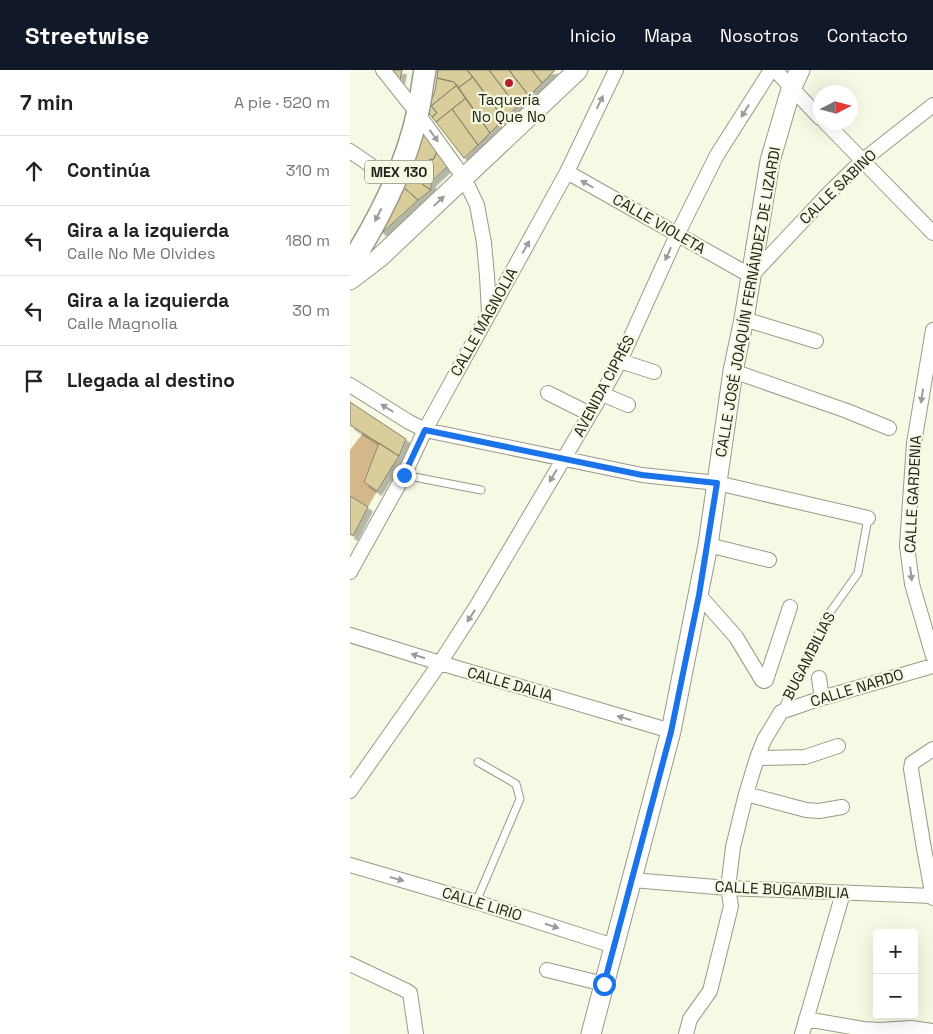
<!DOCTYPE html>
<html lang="es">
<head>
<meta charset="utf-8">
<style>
  :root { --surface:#fff; --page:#f2f2f2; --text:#222; --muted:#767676; --line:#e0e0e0; --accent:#111827 }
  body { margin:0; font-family:"Space Grotesk",sans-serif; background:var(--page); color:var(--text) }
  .controls { position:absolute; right:15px; bottom:15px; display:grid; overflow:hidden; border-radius:5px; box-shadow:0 5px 20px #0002 }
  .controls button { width:45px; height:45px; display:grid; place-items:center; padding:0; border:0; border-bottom:1px solid var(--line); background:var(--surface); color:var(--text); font:25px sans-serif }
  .compass { position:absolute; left:463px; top:15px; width:45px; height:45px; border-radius:50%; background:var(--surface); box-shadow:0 5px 20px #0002; rotate:84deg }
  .stop { position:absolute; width:15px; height:15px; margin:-11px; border:4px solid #1a73e8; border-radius:50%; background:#fff }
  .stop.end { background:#1a73e8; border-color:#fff; box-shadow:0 1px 5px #0008 }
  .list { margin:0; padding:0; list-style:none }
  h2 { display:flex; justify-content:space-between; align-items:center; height:65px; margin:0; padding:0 20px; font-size:21px }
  h2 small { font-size:16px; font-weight:400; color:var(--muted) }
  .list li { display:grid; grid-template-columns:32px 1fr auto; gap:15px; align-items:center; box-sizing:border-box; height:70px; padding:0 20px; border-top:1px solid var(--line) }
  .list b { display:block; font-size:19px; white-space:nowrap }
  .list p { margin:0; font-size:16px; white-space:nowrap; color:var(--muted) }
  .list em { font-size:16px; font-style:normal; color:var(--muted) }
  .icon { flex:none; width:28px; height:28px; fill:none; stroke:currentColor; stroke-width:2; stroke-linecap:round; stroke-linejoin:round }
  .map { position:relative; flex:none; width:583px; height:964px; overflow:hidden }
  header { display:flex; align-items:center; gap:30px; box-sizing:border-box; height:70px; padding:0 25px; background:var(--accent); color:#fff }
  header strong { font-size:24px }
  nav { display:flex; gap:28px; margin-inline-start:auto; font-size:18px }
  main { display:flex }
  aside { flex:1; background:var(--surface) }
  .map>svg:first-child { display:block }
  .forest { fill:#d4b88c }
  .building { fill:#d9cd9b; stroke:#87826e; filter:url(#shadow) }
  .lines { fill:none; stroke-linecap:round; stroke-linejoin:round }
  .lane-casing { stroke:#979b86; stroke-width:9 }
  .street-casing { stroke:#979b86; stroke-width:16 }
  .secondary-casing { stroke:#979b86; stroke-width:21 }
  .primary-casing { stroke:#979b86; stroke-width:24 }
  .lane { stroke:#fff; stroke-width:7 }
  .street { stroke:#fff; stroke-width:14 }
  .secondary { stroke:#fff; stroke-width:19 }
  .primary { stroke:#fff; stroke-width:21 }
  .oneway { fill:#9b9c98 }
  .route { stroke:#1a73e8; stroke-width:6 }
  .poi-dot { fill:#b3222b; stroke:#f6f9e3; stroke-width:2 }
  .labels { text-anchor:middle; stroke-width:4.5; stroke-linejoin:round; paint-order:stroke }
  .shield { fill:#f6f9e3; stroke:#616256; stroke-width:1 }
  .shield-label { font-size:14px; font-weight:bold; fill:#21221a }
  .poi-label { font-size:15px; fill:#21221a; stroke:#f6f9e3 }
  .street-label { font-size:15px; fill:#21221a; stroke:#f6f9e3 }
</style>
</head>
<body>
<header>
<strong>Streetwise</strong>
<nav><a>Inicio</a><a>Mapa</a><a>Nosotros</a><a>Contacto</a></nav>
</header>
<main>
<aside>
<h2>7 min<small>A pie · 520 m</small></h2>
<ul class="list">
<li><svg class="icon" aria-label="ahead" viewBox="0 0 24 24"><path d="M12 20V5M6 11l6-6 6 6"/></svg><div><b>Continúa</b></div><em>310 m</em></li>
<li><svg class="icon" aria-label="left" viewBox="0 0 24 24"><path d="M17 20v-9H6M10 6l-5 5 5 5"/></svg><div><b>Gira a la izquierda</b><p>Calle No Me Olvides</p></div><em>180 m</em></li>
<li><svg class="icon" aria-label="left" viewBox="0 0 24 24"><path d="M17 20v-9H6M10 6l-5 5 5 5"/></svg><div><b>Gira a la izquierda</b><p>Calle Magnolia</p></div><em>30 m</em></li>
<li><svg class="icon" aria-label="arrive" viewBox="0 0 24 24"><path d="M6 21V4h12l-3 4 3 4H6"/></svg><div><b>Llegada al destino</b></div></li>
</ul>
</aside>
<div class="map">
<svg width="583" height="964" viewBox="0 0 583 964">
  <defs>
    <filter id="shadow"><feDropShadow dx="4.5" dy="4.5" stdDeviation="0" flood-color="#0004"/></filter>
  </defs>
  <rect width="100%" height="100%" fill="#f6f9e3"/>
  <path class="forest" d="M 13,363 L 29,373 L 14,412 L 27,421 L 18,437 L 0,426 L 0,380 Z"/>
  <path class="building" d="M 43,0 L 52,0 L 50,10 Z
    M 88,0 L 117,0 L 123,7 L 108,18 L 104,12 L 87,8 Z
    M 117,0 L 139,0 L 167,37 L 154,49 Z
    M 139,0 L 159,0 L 179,26 L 167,37 Z
    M 159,0 L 182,0 L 192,13 L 179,26 Z
    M 182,0 L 205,0 L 192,13 Z
    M 123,7 L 154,49 L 140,63 L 108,18 Z
    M 87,8 L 104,12 L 107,15 L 81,36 L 80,34 L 85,21 Z
    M 107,15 L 116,28 L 86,52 L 82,47 L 87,43 L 81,36 Z
    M 116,28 L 140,63 L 128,75 L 102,39 Z
    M 80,34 L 87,43 L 82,47 L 78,42 Z
    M 102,39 L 128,75 L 114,88 L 86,52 Z
    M 73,61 L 88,79 L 83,90 L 80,89 L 73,110 L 57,101 Z
    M 88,79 L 100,94 L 81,112 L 81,120 L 72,114 L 80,89 L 83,90 Z
    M 57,101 L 73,110 L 72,114 L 81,120 L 68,130 L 51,115 Z
    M 51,115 L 68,130 L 33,162 L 28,158 Z
    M 0,332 L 56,369 L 49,386 L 0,355 Z
    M 29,373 L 49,386 L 27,421 L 14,412 Z
    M 0,426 L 18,437 L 3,466 L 0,464 Z"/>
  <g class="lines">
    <g class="lane-casing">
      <path id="lane" d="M 54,405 L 131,420
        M 431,642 L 476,548 L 508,503 L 518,448
        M 126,832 L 170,729 L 166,714 L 128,692"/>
    </g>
    <g class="street-casing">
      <path id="street" d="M 33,0 L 68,44 L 114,108 L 127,135 L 134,173 L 137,206 L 139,243
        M 425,0 L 470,48
        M 475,52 L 583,163
        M 0,81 L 45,112
        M 217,102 L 401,206 L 480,122 L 512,91 L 583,35
        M 394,249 L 466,271
        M 583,260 L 564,373 L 557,476 L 562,514 L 583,586
        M 270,291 L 304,302
        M 383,301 L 497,341 L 539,358
        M 0,315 L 59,352 L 75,360 L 292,405 L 367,413 L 518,448
        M 198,323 L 240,344
        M 252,324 L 278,335
        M 358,475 L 419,490
        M 0,502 L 54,405 L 75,360 L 217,102 L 266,0
        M 349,525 L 386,567 L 412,610 L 414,611 L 416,610 L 440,537
        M 0,565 L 90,593 L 321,661
        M 469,608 L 472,628
        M 583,679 L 562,693 L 561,699 L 573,773 L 583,828
        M 407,688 L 455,687 L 488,676
        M 0,721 L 90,593 L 126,537 L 252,324 L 270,291 L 327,165 L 367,85 L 421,0
        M 396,724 L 456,740 L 469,741 L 492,737
        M 0,795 L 126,832 L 264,876
        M 282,810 L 378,818 L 583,826
        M 0,894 L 57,921 L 60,923 L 66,964
        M 197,900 L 254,914
        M 456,949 L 513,959 L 530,960 L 561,958 L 583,961
        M 336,964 L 340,949 L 360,921 L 381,836 L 378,818 L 383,777 L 396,724 L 407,688 L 414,670 L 431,642 L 472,628 L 583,596
        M 452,964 L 493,823"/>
    </g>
    <g class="secondary-casing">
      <path id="secondary" d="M 0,210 L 29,188 L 228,0
        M 241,964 L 321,661 L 358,475 L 383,301 L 394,249 L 420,91 L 441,19 L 450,0"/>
    </g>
    <g class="primary-casing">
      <path id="primary" d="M 0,195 C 29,149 55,99 67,45 C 71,31 72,15 75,0"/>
    </g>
    <use href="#lane" class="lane"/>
    <use href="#street" class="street"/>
    <use href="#secondary" class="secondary"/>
    <use href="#primary" class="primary"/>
  </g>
  <defs><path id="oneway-solid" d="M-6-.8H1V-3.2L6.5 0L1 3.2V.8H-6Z" transform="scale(1.25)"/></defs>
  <g class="oneway">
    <use href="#oneway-solid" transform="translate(250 32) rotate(-64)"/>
    <use href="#oneway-solid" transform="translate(395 41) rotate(122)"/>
    <use href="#oneway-solid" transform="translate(84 66) rotate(54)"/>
    <use href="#oneway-solid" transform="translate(237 114) rotate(-150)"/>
    <use href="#oneway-solid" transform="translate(89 131) rotate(-43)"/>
    <use href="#oneway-solid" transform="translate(28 145) rotate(117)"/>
    <use href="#oneway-solid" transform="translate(176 177) rotate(-61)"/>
    <use href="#oneway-solid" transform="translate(318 184) rotate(114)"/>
    <use href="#oneway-solid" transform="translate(572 326) rotate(99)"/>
    <use href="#oneway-solid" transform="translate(37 338) rotate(-148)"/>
    <use href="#oneway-solid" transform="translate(203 406) rotate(120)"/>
    <use href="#oneway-solid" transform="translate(561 504) rotate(83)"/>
    <use href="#oneway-solid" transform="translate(121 546) rotate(123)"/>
    <use href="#oneway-solid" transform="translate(68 586) rotate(-162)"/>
    <use href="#oneway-solid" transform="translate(274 648) rotate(-164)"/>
    <use href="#oneway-solid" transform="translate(47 809) rotate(16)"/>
    <use href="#oneway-solid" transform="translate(202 856) rotate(18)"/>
  </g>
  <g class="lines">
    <path class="route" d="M 54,405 L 75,360 L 292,405 L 367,413 L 349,525 L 321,662 L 254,914"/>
  </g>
  <circle class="poi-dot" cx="159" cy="13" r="5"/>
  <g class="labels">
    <rect class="shield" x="15" y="90.5" width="68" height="23" rx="4"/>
    <g class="shield-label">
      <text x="49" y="107">MEX 130</text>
    </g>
    <g class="poi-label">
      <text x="159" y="35">Taquería<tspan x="159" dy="17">No Que No</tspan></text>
    </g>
    <g class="street-label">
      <text transform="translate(488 117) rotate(-44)" y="5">CALLE SABINO</text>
      <text transform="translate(309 154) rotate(30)" y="5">CALLE VIOLETA</text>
      <text transform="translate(398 232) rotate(-80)" y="5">CALLE JOSÉ JOAQUÍN FERNÁNDEZ DE LIZARDI</text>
      <text transform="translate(134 252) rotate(-61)" y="5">CALLE MAGNOLIA</text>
      <text transform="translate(254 316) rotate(-62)" y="5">AVENIDA CIPRÉS</text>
      <text transform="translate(563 424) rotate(-87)" y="5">CALLE GARDENIA</text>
      <text transform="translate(459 586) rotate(-63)" y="5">BUGAMBILIAS</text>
      <text transform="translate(160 614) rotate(16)" y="5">CALLE DALIA</text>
      <text transform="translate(507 618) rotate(-17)" y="5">CALLE NARDO</text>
      <text transform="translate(432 820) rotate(3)" y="5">CALLE BUGAMBILIA</text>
      <text transform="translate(132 834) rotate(17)" y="5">CALLE LIRIO</text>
    </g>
  </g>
</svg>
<div class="controls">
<button>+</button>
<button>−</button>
</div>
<svg class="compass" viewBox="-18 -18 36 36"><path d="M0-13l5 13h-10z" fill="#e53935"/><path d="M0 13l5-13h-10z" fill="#767676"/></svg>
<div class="stop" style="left:254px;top:914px"></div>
<div class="stop end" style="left:54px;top:405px"></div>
</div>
</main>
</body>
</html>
